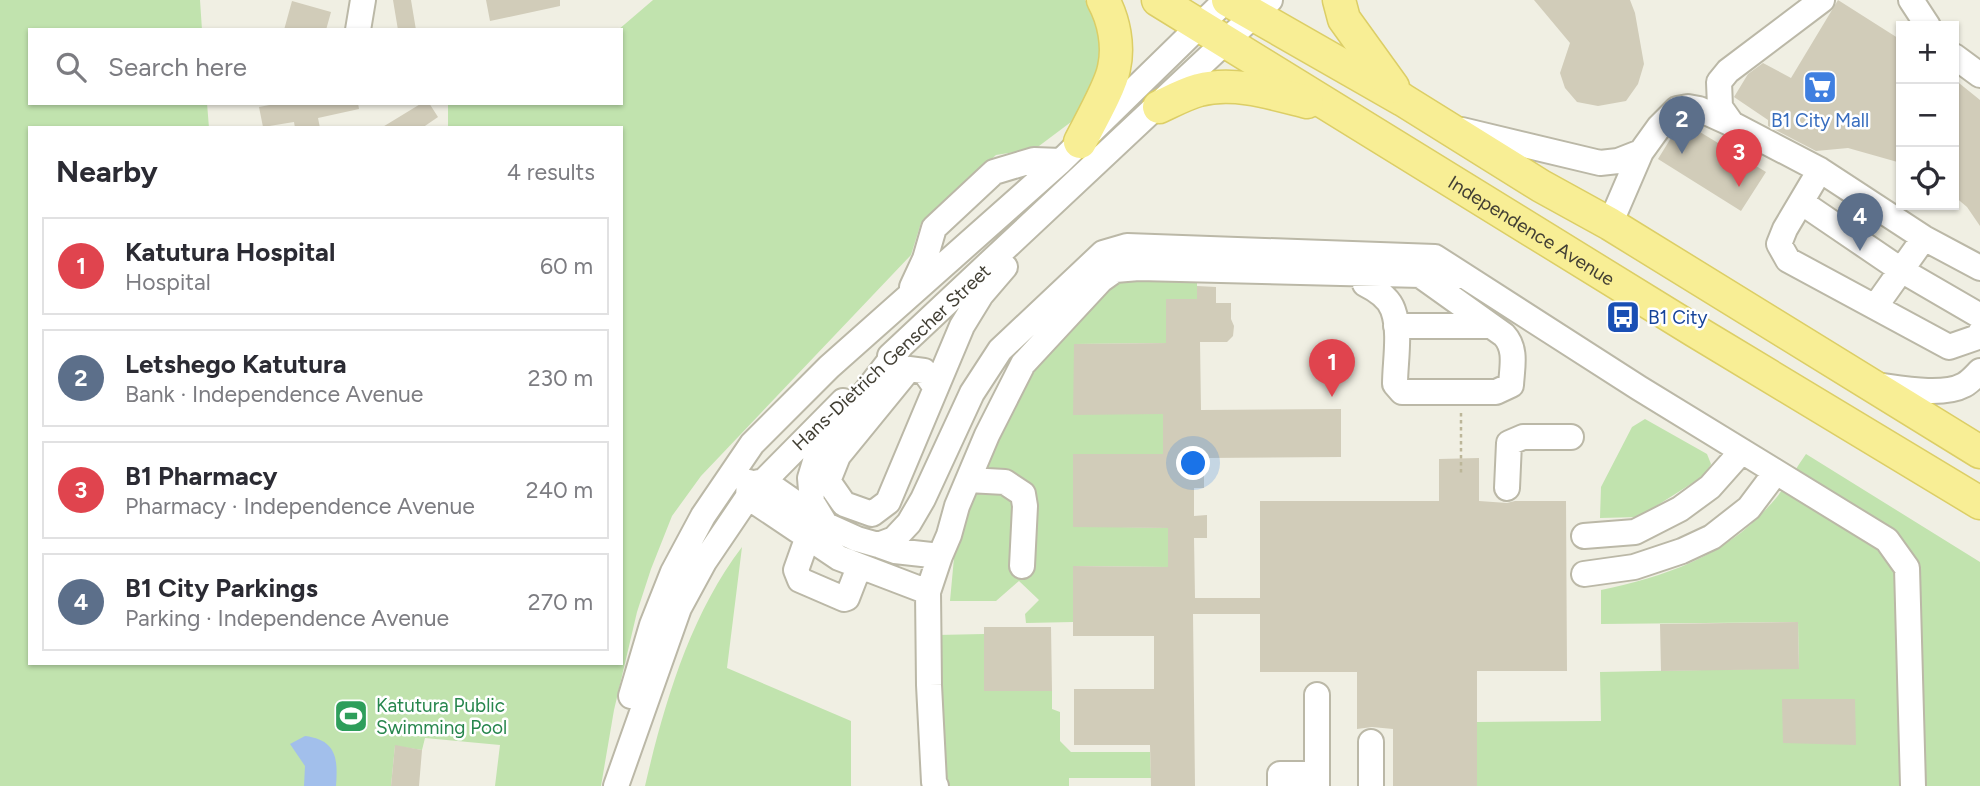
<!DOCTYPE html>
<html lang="en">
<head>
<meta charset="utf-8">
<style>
  :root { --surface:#fff; --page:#f2f2f3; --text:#2b2b33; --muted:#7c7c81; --line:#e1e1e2; --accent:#1a73e8 }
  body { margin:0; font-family:Figtree,sans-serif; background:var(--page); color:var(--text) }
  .controls { position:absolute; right:21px; top:21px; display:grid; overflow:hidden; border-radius:0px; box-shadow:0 2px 5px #0004 }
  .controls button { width:63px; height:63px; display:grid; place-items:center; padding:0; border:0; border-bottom:2px solid var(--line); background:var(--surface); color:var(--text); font:35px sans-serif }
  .you { position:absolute; left:1194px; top:464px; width:24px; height:24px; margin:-18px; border:5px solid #fff; border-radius:50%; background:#1a73e8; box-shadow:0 0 0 10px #1a73e833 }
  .badge { display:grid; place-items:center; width:46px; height:46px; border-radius:50%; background:var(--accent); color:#fff; font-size:23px; font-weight:700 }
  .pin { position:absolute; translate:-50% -58px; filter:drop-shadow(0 2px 4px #0008) }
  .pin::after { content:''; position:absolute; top:37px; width:24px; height:21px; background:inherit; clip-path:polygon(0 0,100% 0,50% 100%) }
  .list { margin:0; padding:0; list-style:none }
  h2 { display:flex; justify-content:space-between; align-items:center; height:91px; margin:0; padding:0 28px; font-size:30px }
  h2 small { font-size:23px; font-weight:400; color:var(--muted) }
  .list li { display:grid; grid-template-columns:46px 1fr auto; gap:21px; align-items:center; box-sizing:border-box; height:98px; margin:0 14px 14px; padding:0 14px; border:2px solid var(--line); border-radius:0px }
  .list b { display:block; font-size:26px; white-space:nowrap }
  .list p { margin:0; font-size:23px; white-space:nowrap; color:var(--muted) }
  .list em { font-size:23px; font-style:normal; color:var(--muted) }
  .icon { flex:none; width:38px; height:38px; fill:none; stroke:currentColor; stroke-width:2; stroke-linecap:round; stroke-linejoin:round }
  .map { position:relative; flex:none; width:1980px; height:786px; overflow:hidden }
  .search { position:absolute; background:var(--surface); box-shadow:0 2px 5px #0004; left:28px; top:28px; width:595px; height:77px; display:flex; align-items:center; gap:18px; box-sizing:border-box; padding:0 24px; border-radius:0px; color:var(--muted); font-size:26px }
  .panel { position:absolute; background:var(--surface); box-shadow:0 2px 5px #0004; left:28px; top:126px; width:595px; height:539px; border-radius:0px }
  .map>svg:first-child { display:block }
  .green { fill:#c1e3ae }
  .water { fill:#a2bfeb }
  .building { fill:#d1ccb9 }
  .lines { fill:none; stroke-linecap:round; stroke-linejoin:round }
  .minor-casing { stroke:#bbb8a7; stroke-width:28 }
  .major-casing { stroke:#dcce66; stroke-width:35 }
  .path { stroke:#bcb699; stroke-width:2.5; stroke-dasharray:3.5 3.5; stroke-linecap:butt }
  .minor { stroke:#fff; stroke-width:24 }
  .major { stroke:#f8ee95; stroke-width:32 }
  .labels { text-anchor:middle; stroke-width:5; stroke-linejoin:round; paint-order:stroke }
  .shop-label { font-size:19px; fill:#366cbe; stroke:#fff }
  .street-label { font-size:19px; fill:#423f34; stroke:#fff }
  .transit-label { font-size:19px; fill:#164399; stroke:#fff; text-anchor:start }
  .leisure-label { font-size:19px; fill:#27864d; stroke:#fff; text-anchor:start }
</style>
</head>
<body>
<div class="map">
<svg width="1980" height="786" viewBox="0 0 1980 786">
  <rect width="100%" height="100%" fill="#f0efe3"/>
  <path class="green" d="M 0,0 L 200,0 L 202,30 L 30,30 L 30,103 L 207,103 L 209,128 L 30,128 L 30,663 L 621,663 L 621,128 L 448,128 L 448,103 L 621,103 L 621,30 L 618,30 L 653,0 L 1085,0 L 1097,14 L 1104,38 L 1101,69 L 1090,95 L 1071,122 L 1035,149 L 996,155 L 921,223 L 911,255 L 701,476 L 672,516 L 651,569 L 637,612 L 614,710 L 601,786 L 495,786 L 500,745 L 425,738 L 422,750 L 395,746 L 391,786 L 0,786 Z
    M 1138,279 L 1197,280 L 1197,299 L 1166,299 L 1166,343 L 1075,344 L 1074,414 L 1163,414 L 1163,454 L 1073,454 L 1073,526 L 1168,528 L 1168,567 L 1073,566 L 1073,622 L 1026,623 L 1025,614 L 1039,600 L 1019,581 L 996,601 L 950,601 L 955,547 L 981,471 L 1031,373 L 1101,292 L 1118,282 Z
    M 1645,419 L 1707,454 L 1711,464 L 1705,475 L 1639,517 L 1600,518 L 1601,487 L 1632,427 Z
    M 1806,454 L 1980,562 L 1980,786 L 1477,786 L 1477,722 L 1601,721 L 1600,672 L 1799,668 L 1798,622 L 1601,624 L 1601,590 C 1664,577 1725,556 1768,507 C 1783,492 1794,471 1806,454 Z
    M 742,547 L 727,668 L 851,721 L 851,786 L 645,786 C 664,704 690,615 742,547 Z
    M 984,634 L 984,691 L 1052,691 L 1052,709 L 1060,712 L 1060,741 L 1071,752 L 1150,752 L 1151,778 L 1069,778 L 1069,786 L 949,786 L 940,746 L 937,635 Z"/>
  <path class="water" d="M 305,736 C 337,740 338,759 336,786 L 304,786 L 305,766 L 290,744 Z"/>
  <path class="building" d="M 393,0 L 411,0 L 416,30 L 398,30 Z
    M 486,0 L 560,0 L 560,6 L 490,21 Z
    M 1534,0 L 1630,0 L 1635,13 L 1644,64 L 1638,84 L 1626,101 L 1598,106 L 1577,102 L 1565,88 L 1560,73 L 1570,43 Z
    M 1838,0 L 1901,40 L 1901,163 L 1848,148 L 1816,151 L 1768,126 L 1768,120 L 1734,97 L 1748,74 L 1763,63 L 1791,78 Z
    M 292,1 L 331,12 L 326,30 L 284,30 Z
    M 1954,79 L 1980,100 L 1980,226 L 1967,207 L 1954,196 Z
    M 280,103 L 358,103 L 359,109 L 318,118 L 320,128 L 295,128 L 294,122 L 263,127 L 259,107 Z
    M 422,103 L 429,103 L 438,117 L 422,128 L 381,128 Z
    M 1685,123 L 1766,172 L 1741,211 L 1658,159 L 1674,133 Z
    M 1197,286 L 1216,287 L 1216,303 L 1231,303 L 1231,319 L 1234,326 L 1233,336 L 1227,342 L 1200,342 L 1201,410 L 1341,409 L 1341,457 L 1204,458 L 1204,488 L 1194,488 L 1194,516 L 1207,515 L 1207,538 L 1194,538 L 1195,598 L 1260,598 L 1260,501 L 1439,501 L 1439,459 L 1479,458 L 1479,501 L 1507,503 L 1515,501 L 1566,501 L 1567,671 L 1477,671 L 1477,786 L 1393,786 L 1393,729 L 1372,727 L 1357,729 L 1357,672 L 1260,672 L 1260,614 L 1193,614 L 1195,786 L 1151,786 L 1150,745 L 1074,745 L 1074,689 L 1154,689 L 1154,636 L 1073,636 L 1073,566 L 1168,567 L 1168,528 L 1073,527 L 1073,454 L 1163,454 L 1163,414 L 1073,415 L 1074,344 L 1166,343 L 1166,299 L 1197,299 Z
    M 1798,622 L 1799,669 L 1661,671 L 1660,624 Z
    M 984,627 L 1051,627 L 1052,691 L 984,691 Z
    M 1782,699 L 1855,699 L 1856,745 L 1783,743 Z
    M 395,745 L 422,750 L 419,786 L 391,786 Z"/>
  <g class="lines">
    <g class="minor-casing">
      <path id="minor" d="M 1911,0 L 1928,26
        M 358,30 L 363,0
        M 1954,56 L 1980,75
        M 1732,124 L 1720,107 L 1719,82 L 1728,71 L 1822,0
        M 1462,130 L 1600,163 L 1618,161 L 1641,152
        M 1820,170 L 1785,229 L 1779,244 L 1788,260 L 1949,347 L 1978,337 L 1980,333
        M 1801,202 L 1901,270 L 1980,316
        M 1610,224 L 1641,152 L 1659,127 L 1677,109 L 1688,107 L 1699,109 L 1732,124 L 1820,170 L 1924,238 L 1980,268
        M 1365,284 C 1375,289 1389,298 1393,310 C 1401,332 1395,362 1395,384 L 1402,392 L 1496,392 L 1511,385 C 1512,367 1517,349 1504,335 L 1420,275
        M 912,287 L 925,259 L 934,228 L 994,172 L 1034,160 L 1061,161
        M 1875,307 L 1924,238
        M 1396,326 L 1491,326
        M 901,346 L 817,455 L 810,478 L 812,502 L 826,525 L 857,539 L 878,545 L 894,539 L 909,523 L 923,499 L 972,393 L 1000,350 L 1103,253 L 1127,246 L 1435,257 L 1639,388 L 1887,540 L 1907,568 L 1913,786
        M 890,356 L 1270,0
        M 1875,385 C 1899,388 1942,397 1964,385 C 1970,382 1975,376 1980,371
        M 936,388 L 924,371 L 909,369 L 838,456 L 828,481 L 844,504 L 872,514 L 888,502 L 962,326 L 981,295 L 1005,267
        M 968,480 L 1005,482 L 1023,494 L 1025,506 L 1022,566
        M 749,482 L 748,497 L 839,558 L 928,592
        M 750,484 L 764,481 L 823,522
        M 1507,488 L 1509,443 L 1523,437 L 1571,437
        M 1584,536 L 1635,532 L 1680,509 L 1710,487 L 1742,451
        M 807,539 L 796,570 L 800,580 L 844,599 L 847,598 L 859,567
        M 878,545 L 895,551 L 940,556
        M 1584,574 L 1634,567 L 1682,551 L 1712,537 L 1749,508 L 1776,472
        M 631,696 L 652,625 L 673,572 L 703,516 L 752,444 L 829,367 L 1061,161 L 1226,0
        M 1371,742 L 1371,786
        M 616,786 L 679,608 L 704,562 L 748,497 L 843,401
        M 936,786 L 934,782 L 929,685 L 928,592 L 940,556 L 949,535 L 957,506 L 987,435 L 1023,364 L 1101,280 L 1115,270 L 1139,268 L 1462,276
        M 1280,786 L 1280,774 L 1317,774
        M 1317,786 L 1317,695"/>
    </g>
    <g class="major-casing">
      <g id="major">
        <path id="s1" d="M 1158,0 L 1695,331 L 1980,503"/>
        <path d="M 1228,0 L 1403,100 L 1541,186 L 1610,224 L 1980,452"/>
        <path d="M 1339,0 L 1344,19 L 1393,87"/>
        <path d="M 1159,107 C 1172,101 1185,94 1199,90 C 1234,81 1272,93 1307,102"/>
        <path d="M 1080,142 C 1089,124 1111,86 1114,68 C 1119,46 1114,20 1103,0"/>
      </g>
    </g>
    <path class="path" d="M 1461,413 L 1461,475"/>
    <use href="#minor" class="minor"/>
    <use href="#major" class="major"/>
  </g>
  <defs>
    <g id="supermarket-square" transform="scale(1.75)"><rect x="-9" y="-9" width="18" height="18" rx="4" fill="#3f7fe0" stroke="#fff"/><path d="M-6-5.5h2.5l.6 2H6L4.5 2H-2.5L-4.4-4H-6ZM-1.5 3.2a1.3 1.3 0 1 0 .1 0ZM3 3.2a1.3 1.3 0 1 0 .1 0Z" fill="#fff"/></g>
    <g id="bus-square" transform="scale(1.75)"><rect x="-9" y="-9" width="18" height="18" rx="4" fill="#1a4fb4" stroke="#fff"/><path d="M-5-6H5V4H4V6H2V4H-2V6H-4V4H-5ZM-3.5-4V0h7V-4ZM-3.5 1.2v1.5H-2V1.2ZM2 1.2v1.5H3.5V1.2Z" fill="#fff"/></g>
    <g id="stadium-square" transform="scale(1.75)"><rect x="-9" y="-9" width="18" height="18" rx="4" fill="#2e9e5b" stroke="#fff"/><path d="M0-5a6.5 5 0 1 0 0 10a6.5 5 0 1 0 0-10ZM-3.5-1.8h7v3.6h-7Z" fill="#fff"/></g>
  </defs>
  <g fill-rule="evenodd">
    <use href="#supermarket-square" x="1820" y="87"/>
    <use href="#bus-square" x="1623" y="317"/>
    <use href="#stadium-square" x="351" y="716"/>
  </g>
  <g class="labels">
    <g class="shop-label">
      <text x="1820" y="127">B1 City Mall</text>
    </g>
    <g class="street-label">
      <text dy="7" stroke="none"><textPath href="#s1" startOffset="439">Independence Avenue</textPath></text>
      <text transform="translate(891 357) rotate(-43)" y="7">Hans-Dietrich Genscher Street</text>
    </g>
    <g class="transit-label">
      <text x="1648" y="324">B1 City</text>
    </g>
    <g class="leisure-label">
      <text x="376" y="712">Katutura Public<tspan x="376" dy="22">Swimming Pool</tspan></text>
    </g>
  </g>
</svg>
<div class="controls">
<button>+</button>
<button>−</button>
<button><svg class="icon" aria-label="locate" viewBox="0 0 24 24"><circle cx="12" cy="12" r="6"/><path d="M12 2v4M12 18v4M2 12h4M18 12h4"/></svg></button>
</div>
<div class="you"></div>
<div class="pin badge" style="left:1332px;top:397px;background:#e0444e">1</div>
<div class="pin badge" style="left:1682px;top:154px;background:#5c6f8a">2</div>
<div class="pin badge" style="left:1739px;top:187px;background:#e0444e">3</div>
<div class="pin badge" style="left:1860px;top:251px;background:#5c6f8a">4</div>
<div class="search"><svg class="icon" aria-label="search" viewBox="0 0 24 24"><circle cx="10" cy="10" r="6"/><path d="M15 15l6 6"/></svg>Search here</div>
<section class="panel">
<h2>Nearby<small>4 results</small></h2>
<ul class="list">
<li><span class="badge" style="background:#e0444e">1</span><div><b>Katutura Hospital</b><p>Hospital</p></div><em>60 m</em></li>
<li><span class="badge" style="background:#5c6f8a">2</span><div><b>Letshego Katutura</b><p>Bank · Independence Avenue</p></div><em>230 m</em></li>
<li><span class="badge" style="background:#e0444e">3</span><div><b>B1 Pharmacy</b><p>Pharmacy · Independence Avenue</p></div><em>240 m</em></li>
<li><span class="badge" style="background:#5c6f8a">4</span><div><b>B1 City Parkings</b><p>Parking · Independence Avenue</p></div><em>270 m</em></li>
</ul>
</section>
</div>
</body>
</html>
